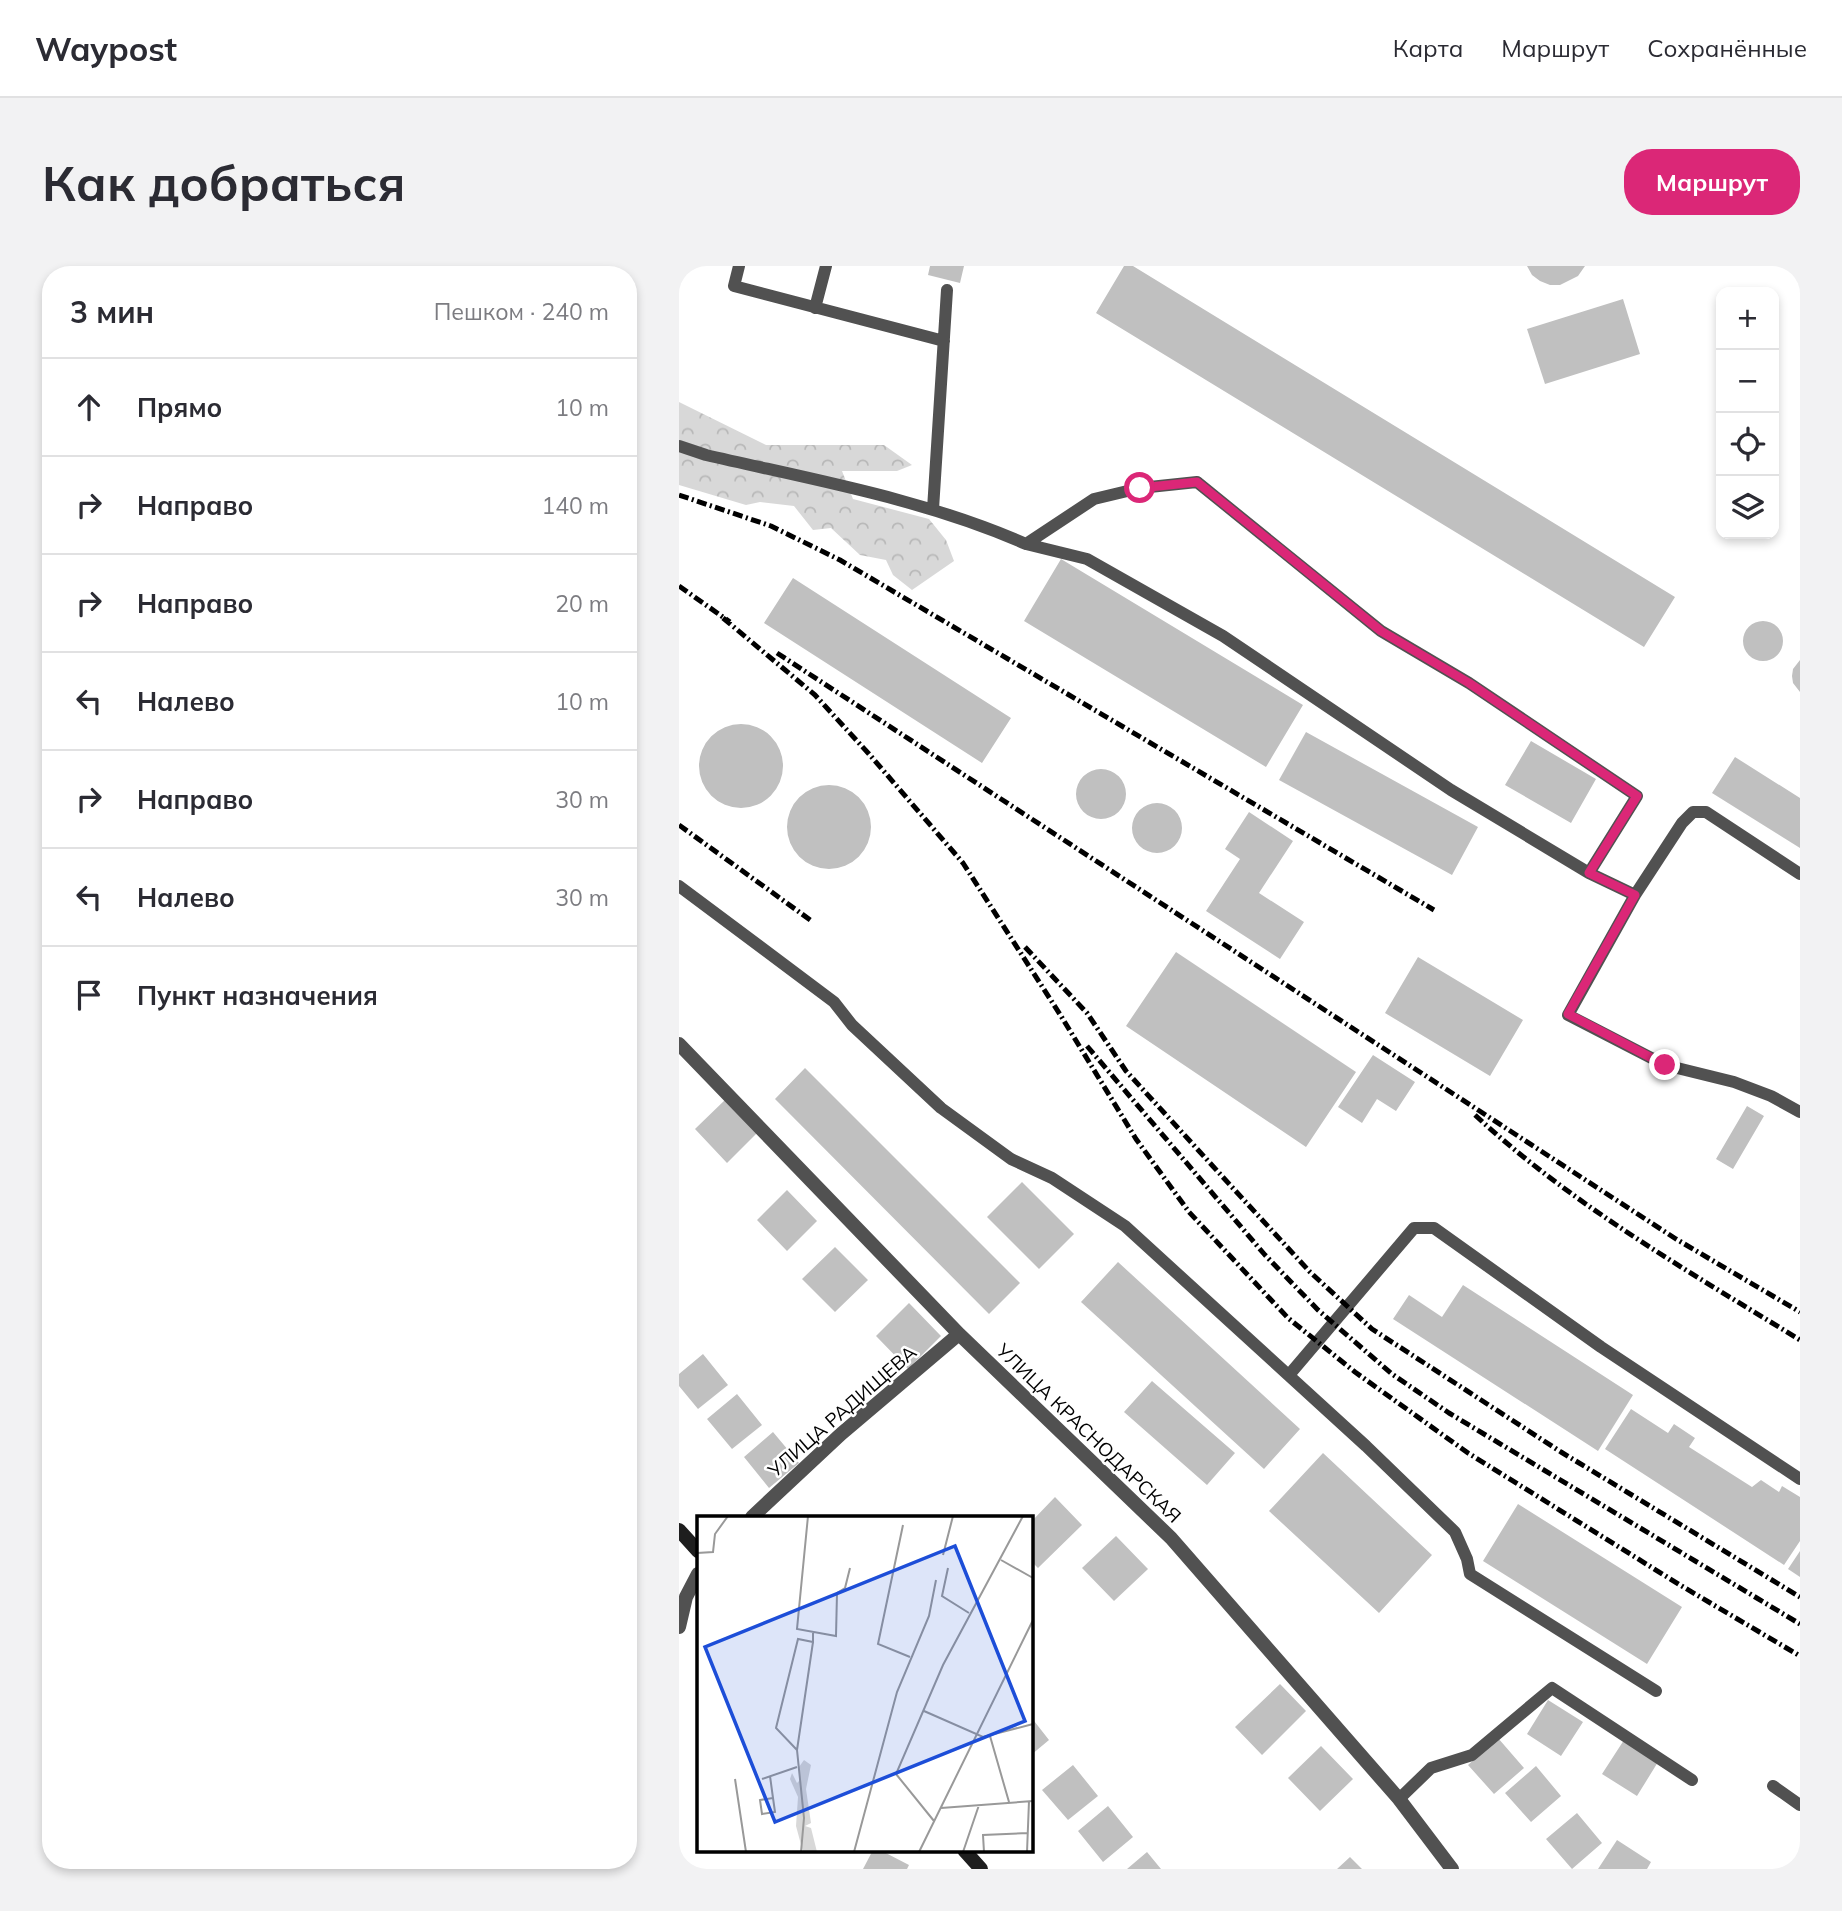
<!DOCTYPE html>
<html lang="ru">
<head>
<meta charset="utf-8">
<style>
  :root { --surface:#fff; --page:#f2f2f3; --text:#2b2b33; --muted:#7c7c81; --line:#e1e1e2; --accent:#db2777 }
  body { margin:0; font-family:Mulish,sans-serif; background:var(--page); color:var(--text) }
  .controls { position:absolute; right:21px; top:21px; display:grid; overflow:hidden; border-radius:14px; box-shadow:0 4px 10px #0003 }
  .controls button { width:63px; height:63px; display:grid; place-items:center; padding:0; border:0; border-bottom:2px solid var(--line); background:var(--surface); color:var(--text); font:35px sans-serif }
  .stop { position:absolute; width:21px; height:21px; margin:-16px; border:5px solid #db2777; border-radius:50%; background:#fff }
  .stop.end { background:#db2777; border-color:#fff; box-shadow:0 2px 7px #0008 }
  .list { margin:0; padding:0; list-style:none }
  h2 { display:flex; justify-content:space-between; align-items:center; height:91px; margin:0; padding:0 28px; font-size:30px }
  h2 small { font-size:23px; font-weight:400; color:var(--muted) }
  .list li { display:grid; grid-template-columns:46px 1fr auto; gap:21px; align-items:center; box-sizing:border-box; height:98px; padding:0 28px; border-top:2px solid var(--line) }
  .list b { display:block; font-size:26px; white-space:nowrap }
  .list em { font-size:23px; font-style:normal; color:var(--muted) }
  .icon { flex:none; width:38px; height:38px; fill:none; stroke:currentColor; stroke-width:2; stroke-linecap:round; stroke-linejoin:round }
  .map { position:relative; flex:none; width:1121px; height:1603px; overflow:hidden; border-radius:28px }
  header { display:flex; align-items:center; gap:42px; box-sizing:border-box; height:98px; padding:0 35px; background:var(--surface); border-bottom:2px solid var(--line) }
  header strong { font-size:33px }
  nav { display:flex; gap:38px; margin-inline-start:auto; font-size:24px }
  .intro { display:flex; align-items:center; justify-content:space-between; box-sizing:border-box; height:168px; padding:0 42px }
  h1 { margin:0; font-size:49px }
  .button { padding:18px 32px; border-radius:28px; background:var(--accent); color:#fff; font-size:24px; font-weight:700 }
  main { display:flex; gap:42px; padding:0 42px }
  aside { flex:1; background:var(--surface); border-radius:28px; box-shadow:0 4px 10px #0003 }
  .map>svg:first-child { display:block }
  .forest { fill:url(#forest-crowns) }
  .building { fill:#c0c0c0 }
  .lines { fill:none; stroke-linecap:round; stroke-linejoin:round }
  .service { stroke:#515151; stroke-width:12 }
  .minor { stroke:#515151; stroke-width:14 }
  .secondary { stroke:#1e1e1e; stroke-width:14 }
  .rail { stroke:#000; stroke-width:5; stroke-dasharray:10 3.5 2 3.5; stroke-linecap:butt }
  .route { stroke:#db2777; stroke-width:9 }
  .labels { text-anchor:middle; stroke-width:5; stroke-linejoin:round; paint-order:stroke }
  .street-label { font-size:19px; fill:#000; stroke:#fff }
  .inset-road { fill:none; stroke:#999; stroke-width:2 }
  .view { fill:#1d4ed8; fill-opacity:0.15; stroke:#1d4ed8; stroke-width:3.5 }
  .inset-edge { fill:none; stroke:#000; stroke-width:3.5 }
</style>
</head>
<body>
<header>
<strong>Waypost</strong>
<nav><a>Карта</a><a>Маршрут</a><a>Сохранённые</a></nav>
</header>
<div class="intro"><h1>Как добраться</h1><a class="button">Маршрут</a></div>
<main>
<aside>
<h2>3 мин<small>Пешком · 240 m</small></h2>
<ul class="list">
<li><svg class="icon" aria-label="ahead" viewBox="0 0 24 24"><path d="M12 20V5M6 11l6-6 6 6"/></svg><div><b>Прямо</b></div><em>10 m</em></li>
<li><svg class="icon" aria-label="right" viewBox="0 0 24 24"><path d="M7 20v-9h11M14 6l5 5-5 5"/></svg><div><b>Направо</b></div><em>140 m</em></li>
<li><svg class="icon" aria-label="right" viewBox="0 0 24 24"><path d="M7 20v-9h11M14 6l5 5-5 5"/></svg><div><b>Направо</b></div><em>20 m</em></li>
<li><svg class="icon" aria-label="left" viewBox="0 0 24 24"><path d="M17 20v-9H6M10 6l-5 5 5 5"/></svg><div><b>Налево</b></div><em>10 m</em></li>
<li><svg class="icon" aria-label="right" viewBox="0 0 24 24"><path d="M7 20v-9h11M14 6l5 5-5 5"/></svg><div><b>Направо</b></div><em>30 m</em></li>
<li><svg class="icon" aria-label="left" viewBox="0 0 24 24"><path d="M17 20v-9H6M10 6l-5 5 5 5"/></svg><div><b>Налево</b></div><em>30 m</em></li>
<li><svg class="icon" aria-label="arrive" viewBox="0 0 24 24"><path d="M6 21V4h12l-3 4 3 4H6"/></svg><div><b>Пункт назначения</b></div></li>
</ul>
</aside>
<div class="map">
<svg width="1121" height="1603" viewBox="0 0 1121 1603">
  <defs>
    <pattern id="forest-crowns" width="20" height="18" patternUnits="userSpaceOnUse" patternTransform="scale(1.75)"><rect width="20" height="18" fill="#d8d8d8"/><path d="M2 6a3 3 0 1 1 6 0M12 15a3 3 0 1 1 6 0" fill="none" stroke="#b8b8b8"/></pattern>
  </defs>
  <rect width="100%" height="100%" fill="#fff"/>
  <path class="forest" d="M 0,136 L 87,179 L 205,179 L 233,199 L 218,205 L 163,205 L 174,233 L 250,253 L 267,274 L 275,295 L 233,324 L 214,309 L 207,294 L 181,289 L 152,262 L 134,264 L 115,240 L 81,236 L 67,239 L 0,219 Z"/>
  <path class="building" d="M 251,0 L 285,0 L 281,17 L 249,9 Z
    M 445,0 L 454,0 L 996,331 L 965,381 L 417,47 Z
    M 848,0 L 906,0 L 899,10 L 881,19 L 871,19 L 861,15 L 853,9 Z
    M 944,33 L 961,88 L 866,118 L 848,63 Z
    M 382,293 L 624,439 L 587,501 L 345,355 Z
    M 114,312 L 332,452 L 303,497 L 85,357 Z
    M1064 375a20 20 0 1 1 40 0a20 20 0 1 1-40 0Z
    M 1121,394 L 1121,426 L 1114,417 L 1113,410 L 1114,403 Z
    M20 500a42 42 0 1 1 84 0a42 42 0 1 1-84 0Z
    M 627,466 L 799,561 L 773,609 L 600,514 Z
    M 852,475 L 917,513 L 892,557 L 826,519 Z
    M 1056,491 L 1121,532 L 1121,582 L 1033,527 Z
    M397 528a25 25 0 1 1 50 0a25 25 0 1 1-50 0Z
    M108 561a42 42 0 1 1 84 0a42 42 0 1 1-84 0Z
    M453 562a25 25 0 1 1 50 0a25 25 0 1 1-50 0Z
    M 570,546 L 614,575 L 580,627 L 625,656 L 601,693 L 527,645 L 561,593 L 546,583 Z
    M 497,686 L 677,806 L 627,881 L 447,760 Z
    M 739,691 L 844,754 L 811,810 L 706,747 Z
    M 694,789 L 736,816 L 717,845 L 698,833 L 683,857 L 659,841 Z
    M 126,802 L 341,1017 L 310,1048 L 96,833 Z
    M 49,831 L 81,864 L 48,897 L 16,863 Z
    M 1068,840 L 1085,850 L 1054,903 L 1037,893 Z
    M 343,916 L 395,968 L 360,1003 L 308,951 Z
    M 108,924 L 138,955 L 108,985 L 78,954 Z
    M 156,981 L 189,1014 L 156,1046 L 123,1013 Z
    M 439,996 L 621,1163 L 585,1203 L 402,1036 Z
    M 784,1019 L 954,1129 L 919,1185 L 714,1053 L 730,1029 L 763,1051 Z
    M 230,1037 L 262,1070 L 229,1103 L 197,1070 Z
    M 24,1088 L 49,1119 L 19,1143 L 0,1120 L 0,1108 Z
    M 473,1115 L 556,1187 L 528,1219 L 445,1146 Z
    M 58,1128 L 83,1159 L 53,1183 L 28,1153 Z
    M 952,1143 L 989,1167 L 995,1158 L 1016,1172 L 1010,1181 L 1073,1221 L 1082,1214 L 1100,1226 L 1103,1220 L 1121,1231 L 1121,1275 L 1105,1299 L 926,1183 Z
    M 94,1166 L 120,1197 L 90,1222 L 65,1191 Z
    M 644,1187 L 753,1289 L 700,1347 L 590,1245 Z
    M 376,1231 L 403,1259 L 359,1302 L 352,1295 L 352,1256 Z
    M 839,1238 L 1003,1341 L 968,1398 L 804,1295 Z
    M 437,1270 L 469,1303 L 435,1335 L 403,1302 Z
    M 1121,1285 L 1121,1311 L 1109,1303 Z
    M 601,1418 L 627,1445 L 583,1489 L 556,1461 Z
    M 869,1434 L 904,1456 L 882,1490 L 848,1468 Z
    M 352,1451 L 370,1474 L 352,1489 Z
    M 819,1472 L 845,1502 L 815,1528 L 789,1499 Z
    M 945,1474 L 979,1496 L 958,1530 L 923,1508 Z
    M 642,1480 L 674,1513 L 641,1545 L 609,1512 Z
    M 394,1499 L 419,1530 L 389,1554 L 363,1524 Z
    M 857,1500 L 882,1530 L 852,1556 L 826,1527 Z
    M 429,1540 L 454,1571 L 424,1596 L 399,1565 Z
    M 898,1547 L 923,1577 L 893,1603 L 867,1573 Z
    M 938,1574 L 972,1596 L 968,1603 L 919,1603 Z
    M 194,1584 L 201,1584 L 230,1599 L 228,1603 L 184,1603 Z
    M 468,1586 L 482,1603 L 448,1603 Z
    M 671,1591 L 683,1603 L 658,1603 Z"/>
  <g class="lines">
    <path class="service" d="M 60,0 L 55,20 L 265,75
      M 136,42 L 147,0
      M 0,180 L 27,189 C 135,214 245,233 347,278 L 415,233 L 461,222 L 518,216 L 702,365 L 790,417 L 958,530 L 910,607 L 956,629
      M 254,243 L 268,24
      M 347,278 L 408,293 L 544,370 L 772,524 L 910,607
      M 1121,608 L 1027,546 L 1014,546 L 1003,557 L 956,629 L 889,749 L 986,799 L 1055,816 L 1092,830 L 1121,846
      M 0,620 L 155,736 L 173,759 L 262,842 L 332,893 L 373,912 L 446,960 L 687,1180 L 776,1266 L 788,1293 L 791,1308 L 977,1425
      M 610,1109 L 735,962 L 755,962 L 922,1081 L 1121,1213
      M 1094,1520 L 1121,1539
      M 720,1533 L 752,1502 L 793,1489 L 873,1422 L 1013,1514"/>
    <path class="minor" d="M 0,778 L 280,1068 L 492,1272 L 720,1533 L 773,1603
      M 73,1251 L 162,1168 L 280,1068
      M 0,1361 L 7,1331 L 19,1308"/>
    <path class="secondary" d="M 0,1264 L 19,1285
      M 285,1584 L 302,1603"/>
    <path class="rail" d="M 0,229 L 92,260 L 161,294 L 755,644
      M 0,320 L 51,356
      M 44,352 L 136,429 L 190,488 L 284,597 L 382,750 L 457,873 L 510,946 L 609,1052 L 676,1106 L 789,1187 L 1001,1319 L 1121,1390
      M 98,387 L 997,973 L 1121,1046
      M 0,559 L 134,656
      M 346,681 L 408,747 L 447,805 L 552,920 L 631,1006 L 693,1063 L 882,1186 L 1121,1331
      M 408,780 L 586,989 L 639,1044 L 713,1108 L 770,1147 L 1121,1358
      M 796,849 C 893,939 1009,1005 1121,1074"/>
  </g>
  <g class="lines">
    <path class="route" d="M 461,222 L 518,216 L 702,365 L 790,417 L 958,530 L 910,607 L 956,629 L 889,748 L 986,799"/>
  </g>
  <g class="labels">
    <g class="street-label">
      <text transform="translate(163 1145) rotate(-41)" y="7">УЛИЦА РАДИЩЕВА</text>
      <text transform="translate(410 1167) rotate(44)" y="7">УЛИЦА КРАСНОДАРСКАЯ</text>
    </g>
  </g>
  <g transform="translate(18 1250)">
    <rect width="336" height="336" fill="#fff"/>
    <path d="M 107,244 L 114,249 L 109,273 L 114,307 L 108,310 L 114,312 L 120,336 L 106,336 L 99,310 L 101,281 L 93,263 L 95,257 L 100,267 L 103,264 L 102,251 Z" fill="#d8d8d8"/>
    <path class="inset-road" d="M 111,0 L 100,113 L 139,120 L 140,77 L 148,72 L 153,52M 206,9 L 181,128 L 213,141M 0,37 L 16,36 L 18,18 L 31,0M 246,39 L 256,0M 304,44 L 336,62M 251,52 L 245,80 L 272,97M 227,195 L 286,221 L 336,208M 293,220 L 312,286M 100,234 L 116,126M 73,260 L 76,282 L 78,296 L 65,298 L 63,284 L 76,282M 38,263 L 49,336M 65,263 L 100,251M 244,292 L 336,285M 237,305 L 199,258 L 246,149 L 326,0M 104,336 L 107,302 L 100,234 L 79,212 L 101,123 L 116,126 L 116,117M 157,336 L 200,176 L 232,100 L 239,64M 222,336 L 336,104M 266,336 L 282,289M 287,336 L 286,319 L 331,317M 330,336 L 332,285"/>
    <path class="view" d="M 258,30 L 328,205 L 78,306 L 8,131 Z"/>
    <rect width="336" height="336" class="inset-edge"/>
  </g>
</svg>
<div class="controls">
<button>+</button>
<button>−</button>
<button><svg class="icon" aria-label="locate" viewBox="0 0 24 24"><circle cx="12" cy="12" r="6"/><path d="M12 2v4M12 18v4M2 12h4M18 12h4"/></svg></button>
<button><svg class="icon" aria-label="layers" viewBox="0 0 24 24"><path d="M12 4l9 5-9 5-9-5zM3 14l9 5 9-5"/></svg></button>
</div>
<div class="stop" style="left:461px;top:222px"></div>
<div class="stop end" style="left:986px;top:799px"></div>
</div>
</main>
</body>
</html>
